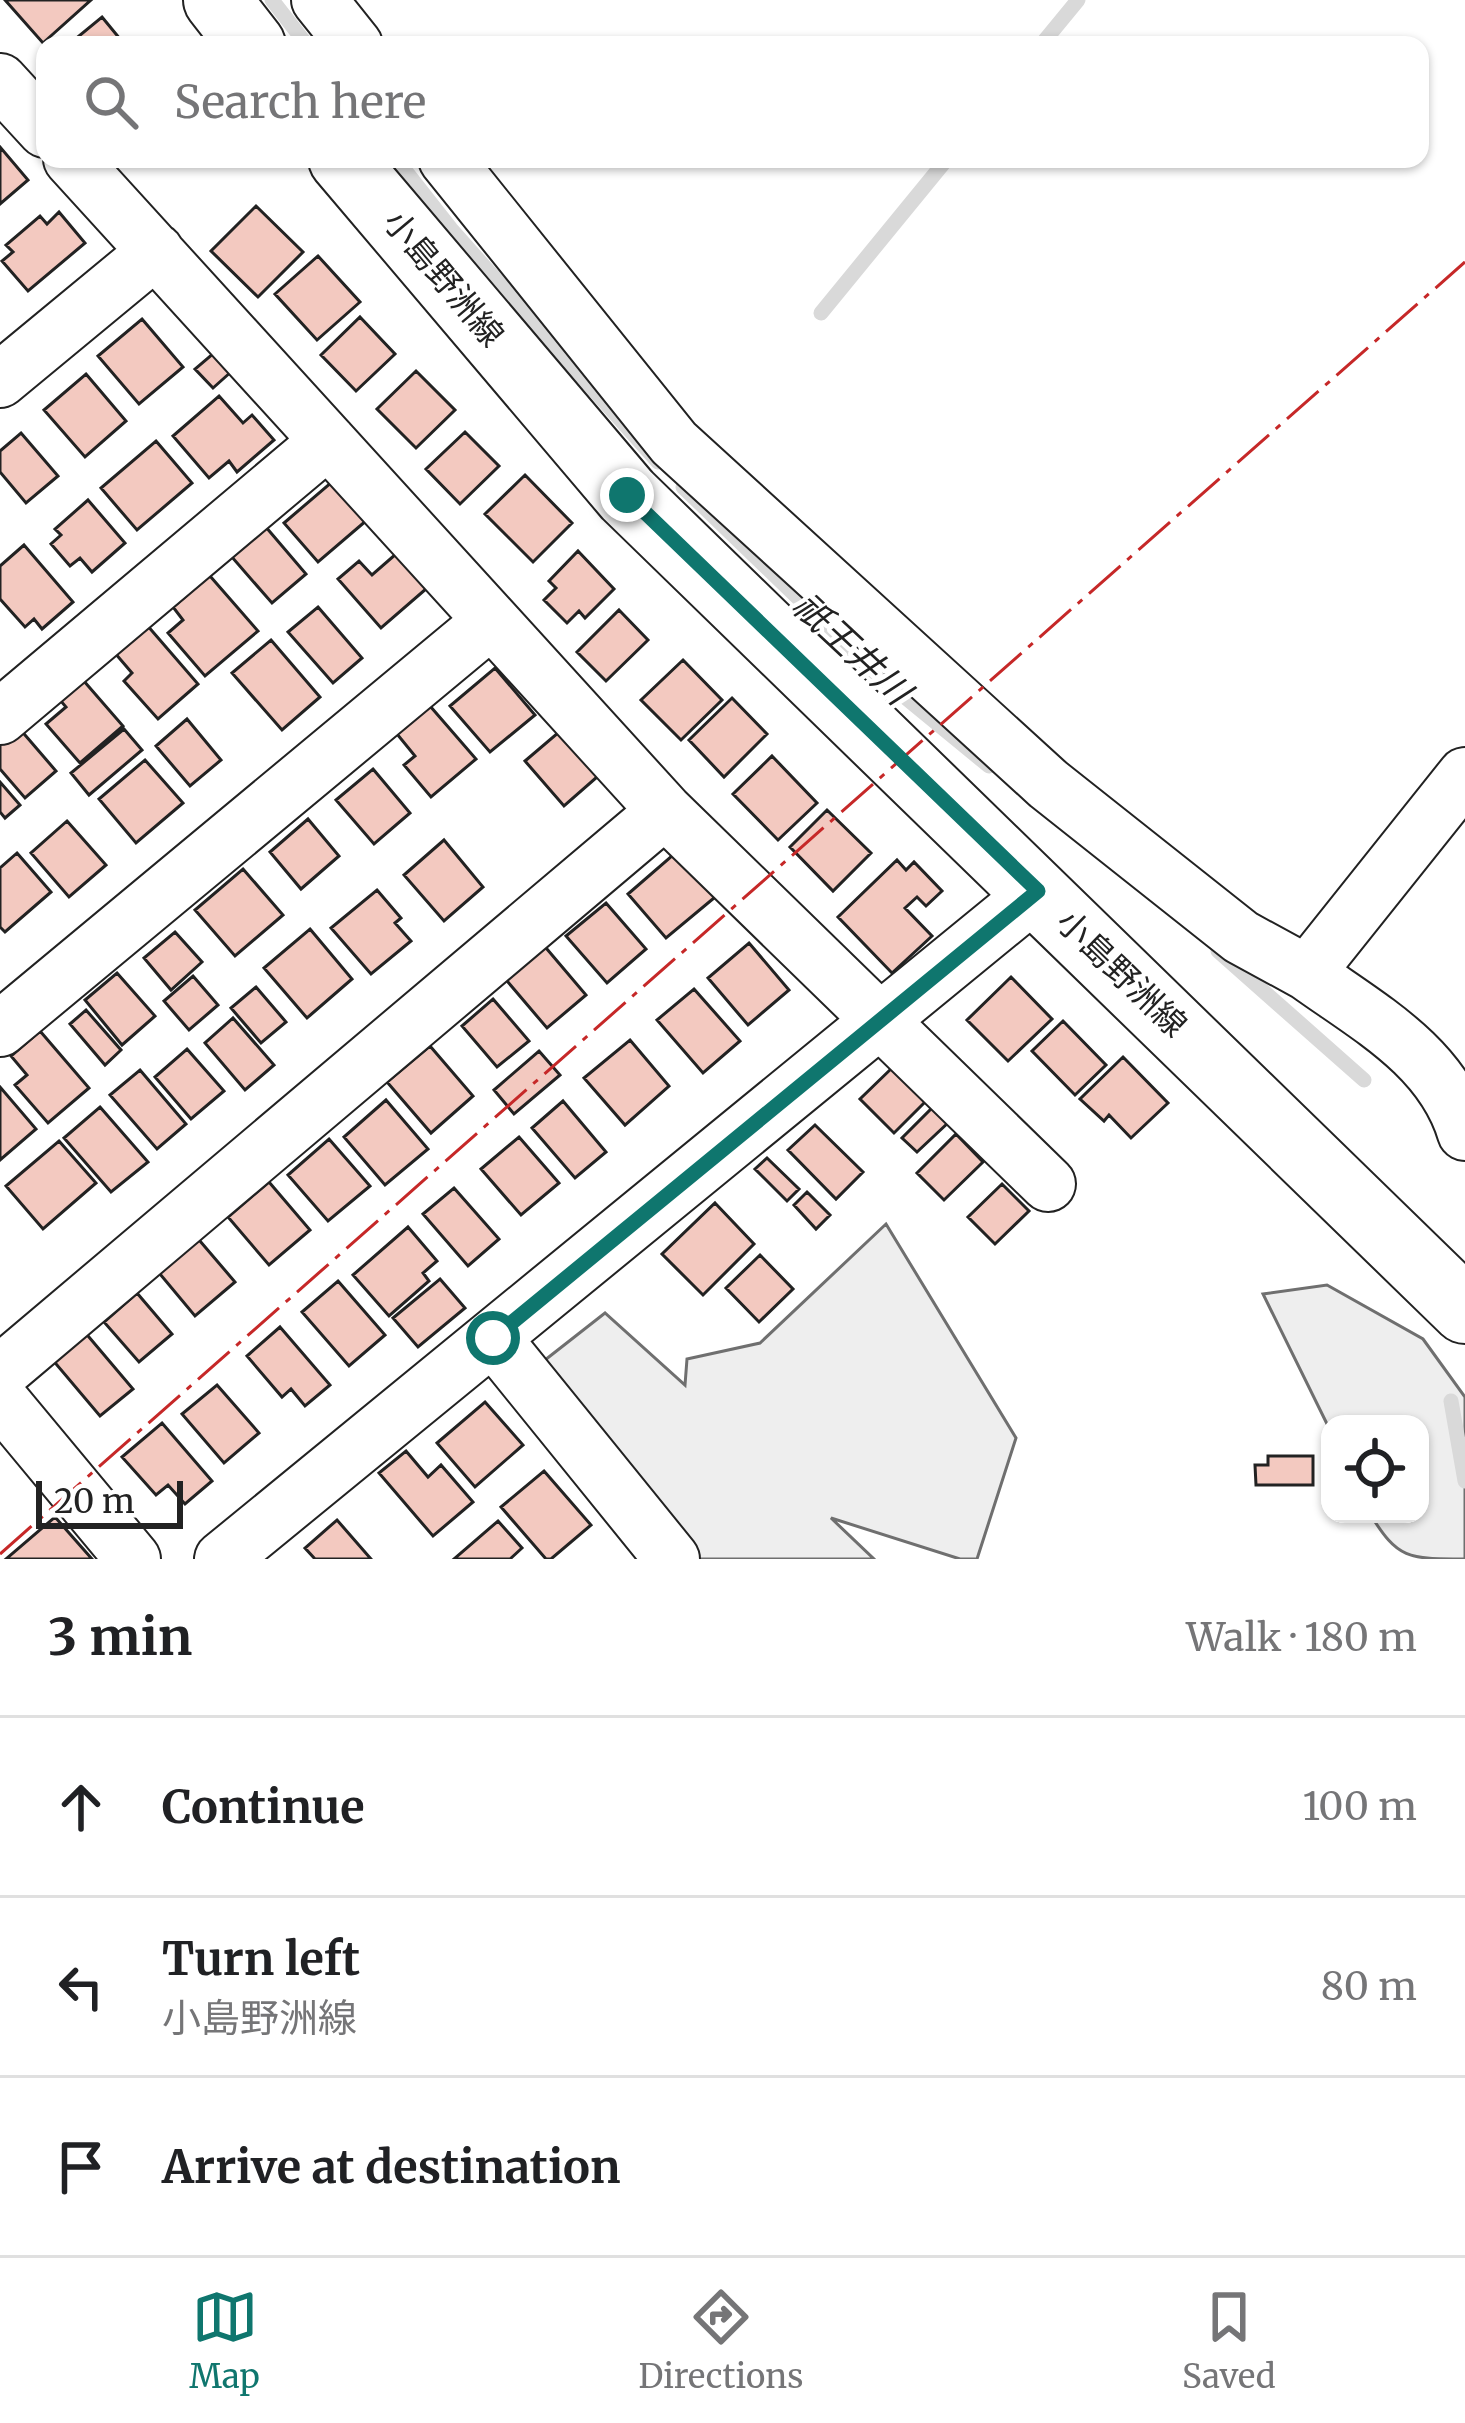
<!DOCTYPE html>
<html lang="en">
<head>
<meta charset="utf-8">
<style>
  :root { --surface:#fff; --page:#f6f6f6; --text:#202124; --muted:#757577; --line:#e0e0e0; --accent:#0f766e }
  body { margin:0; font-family:Merriweather,"Noto Sans JP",serif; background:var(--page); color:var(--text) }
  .controls { position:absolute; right:36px; bottom:36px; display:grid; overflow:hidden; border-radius:24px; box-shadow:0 3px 9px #0004 }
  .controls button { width:108px; height:108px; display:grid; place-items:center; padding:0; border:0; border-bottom:3px solid var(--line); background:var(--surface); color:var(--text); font:60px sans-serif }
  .scale { position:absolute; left:36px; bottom:30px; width:147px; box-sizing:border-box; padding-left:12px; border:6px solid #222; border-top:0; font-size:33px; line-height:42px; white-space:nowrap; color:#222; -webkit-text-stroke:9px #fff; paint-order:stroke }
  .stop { position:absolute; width:36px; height:36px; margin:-27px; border:9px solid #0f766e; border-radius:50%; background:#fff }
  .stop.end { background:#0f766e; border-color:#fff; box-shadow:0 3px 12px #0008 }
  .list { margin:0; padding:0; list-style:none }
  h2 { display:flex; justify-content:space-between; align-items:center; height:156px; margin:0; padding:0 48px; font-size:51px }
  h2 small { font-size:39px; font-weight:400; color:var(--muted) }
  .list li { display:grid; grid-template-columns:78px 1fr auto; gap:36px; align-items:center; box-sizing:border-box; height:180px; padding:0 48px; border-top:3px solid var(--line) }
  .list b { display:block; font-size:45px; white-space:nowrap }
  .list p { margin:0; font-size:39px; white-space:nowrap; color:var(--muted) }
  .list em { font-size:39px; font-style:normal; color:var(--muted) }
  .icon { flex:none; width:66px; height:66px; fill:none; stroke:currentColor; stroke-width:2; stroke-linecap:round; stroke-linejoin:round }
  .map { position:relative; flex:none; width:1465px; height:1559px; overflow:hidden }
  .search { position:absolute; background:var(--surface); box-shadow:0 3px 9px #0004; left:36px; right:36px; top:36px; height:132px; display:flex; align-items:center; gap:30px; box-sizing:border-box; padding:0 42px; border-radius:24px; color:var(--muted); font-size:45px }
  .sheet { height:696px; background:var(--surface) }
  nav { display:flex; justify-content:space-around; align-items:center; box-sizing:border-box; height:168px; border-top:3px solid var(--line); background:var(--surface); font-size:33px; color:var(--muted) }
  nav a { display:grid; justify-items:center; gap:6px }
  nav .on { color:var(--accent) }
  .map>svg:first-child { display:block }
  .green { fill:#eee; stroke:#6f6f6f; stroke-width:3 }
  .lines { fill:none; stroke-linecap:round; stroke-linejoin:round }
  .stream { stroke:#d9d9d9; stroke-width:15 }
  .building { fill:#f3c9c0; stroke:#222; stroke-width:3 }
  .minor-casing { stroke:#222; stroke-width:58 }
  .major-casing { stroke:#222; stroke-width:70 }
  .minor { stroke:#fff; stroke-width:54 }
  .major { stroke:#fff; stroke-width:66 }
  .power { stroke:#c62828; stroke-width:3; stroke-dasharray:42 9 6 9; stroke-linecap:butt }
  .route { stroke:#0f766e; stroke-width:15 }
  .labels { text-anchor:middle; stroke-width:9; stroke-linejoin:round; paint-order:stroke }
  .street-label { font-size:33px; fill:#222; stroke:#fff }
  .water-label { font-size:36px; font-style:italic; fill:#222; stroke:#fff }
</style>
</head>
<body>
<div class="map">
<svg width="1465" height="1559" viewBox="0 0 1465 1559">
  <rect width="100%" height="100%" fill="#fff"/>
  <path class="green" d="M 886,1224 L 1016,1438 L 977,1559 L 960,1559 L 831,1518 L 874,1559 L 677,1559 L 522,1378 L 605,1313 L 685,1385 L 687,1359 L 760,1343 Z
    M 1327,1285 L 1423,1339 L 1465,1397 L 1465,1559 C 1407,1559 1398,1559 1370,1514 L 1420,1514 L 1420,1424 L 1330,1424 L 1330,1430 L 1263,1294 Z"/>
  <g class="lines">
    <path class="stream" d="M 272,0 L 307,45
      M 1041,45 L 1078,0
      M 396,159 L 451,229 L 658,462
      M 821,313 L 947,159
      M 683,487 L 878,675 L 989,766
      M 1218,951 L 1364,1080
      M 1451,1401 L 1465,1481"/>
  </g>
  <path class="building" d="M 5,0 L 91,0 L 43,43 Z
    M 102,17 L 125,45 L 68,45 Z
    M 0,147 L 28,180 L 0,204 Z
    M 256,206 L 303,252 L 258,297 L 211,251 Z
    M 59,212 L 85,243 L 28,291 L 2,261 L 13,252 L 6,245 L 40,216 L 47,224 Z
    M 318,256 L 360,302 L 317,340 L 275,294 Z
    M 360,317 L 395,354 L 356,391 L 321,355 Z
    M 142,319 L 183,367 L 139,404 L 98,356 Z
    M 215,352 L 232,371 L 213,388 L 195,369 Z
    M 416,371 L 455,410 L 416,448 L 377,409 Z
    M 86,374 L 126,421 L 85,457 L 44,410 Z
    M 219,396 L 243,423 L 252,415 L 274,440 L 237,472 L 229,461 L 209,478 L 173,436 Z
    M 465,432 L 499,466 L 460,504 L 426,469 Z
    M 21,433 L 58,476 L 26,503 L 0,472 L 0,451 Z
    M 156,441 L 192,483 L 137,530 L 101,488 Z
    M 525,475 L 572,523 L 533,562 L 485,514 Z
    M 333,481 L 367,520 L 318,562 L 284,523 Z
    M 88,500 L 125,543 L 92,572 L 80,558 L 70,566 L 51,544 L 61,535 L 55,529 Z
    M 265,526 L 306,574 L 272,603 L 231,556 Z
    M 24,545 L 73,602 L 42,629 L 34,619 L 25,627 L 0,599 L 0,566 Z
    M 404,547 L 434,582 L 381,628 L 338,579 L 359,561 L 372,575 Z
    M 578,551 L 614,589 L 585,618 L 579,611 L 567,623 L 544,600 L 556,588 L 549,581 Z
    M 210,576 L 258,631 L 205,676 L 168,633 L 183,620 L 173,607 L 186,596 L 181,591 Z
    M 318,607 L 362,658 L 333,683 L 288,632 Z
    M 619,610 L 648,640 L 606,681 L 577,652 Z
    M 140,617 L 198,684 L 158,719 L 124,681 L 132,673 L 108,645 Z
    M 271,640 L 320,697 L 282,730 L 232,673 Z
    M 683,660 L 722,700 L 681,740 L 641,700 Z
    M 495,668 L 535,715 L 490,752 L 450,706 Z
    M 83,680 L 123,726 L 80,763 L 46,724 L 66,707 L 60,700 Z
    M 732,698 L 767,734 L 724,777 L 689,740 Z
    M 430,706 L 476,759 L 431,797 L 404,765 L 415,756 L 397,734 Z
    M 187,719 L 221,760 L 190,786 L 156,746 Z
    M 566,726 L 605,770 L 564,806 L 525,761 Z
    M 19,728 L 56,771 L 25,798 L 0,769 L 0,744 Z
    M 124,729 L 142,750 L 89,795 L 71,773 Z
    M 772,756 L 817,803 L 778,840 L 733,794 Z
    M 145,760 L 183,803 L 136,843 L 99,799 Z
    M 373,769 L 410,813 L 374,844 L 336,800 Z
    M 0,782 L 20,805 L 5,818 L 0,812 Z
    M 827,810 L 871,853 L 833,891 L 790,847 Z
    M 308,819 L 339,856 L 301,889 L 270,852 Z
    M 67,821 L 106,865 L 69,897 L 31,853 Z
    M 444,840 L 483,887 L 444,921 L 404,875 Z
    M 681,848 L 720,893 L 666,938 L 628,894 Z
    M 17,853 L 51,892 L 5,932 L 0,927 L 0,868 Z
    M 897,860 L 906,870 L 914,862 L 942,891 L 926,906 L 917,897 L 905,908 L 932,936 L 892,973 L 838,917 Z
    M 243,869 L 283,915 L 235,956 L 195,910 Z
    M 377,890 L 401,918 L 395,923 L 411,941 L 371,974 L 331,928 Z
    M 606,903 L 646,949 L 607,983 L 566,936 Z
    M 310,929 L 352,979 L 307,1018 L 264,968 Z
    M 175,932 L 202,962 L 171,990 L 144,958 Z
    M 541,942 L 586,995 L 547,1028 L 502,975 Z
    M 749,943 L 789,990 L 748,1025 L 708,978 Z
    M 117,973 L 155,1016 L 122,1045 L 85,1000 Z
    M 193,976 L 218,1005 L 189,1030 L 164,1001 Z
    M 1011,977 L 1052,1019 L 1008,1061 L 967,1020 Z
    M 256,987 L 286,1022 L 261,1043 L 231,1008 Z
    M 694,989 L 740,1041 L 703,1073 L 657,1020 Z
    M 493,999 L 529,1041 L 497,1067 L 462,1026 Z
    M 86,1010 L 121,1050 L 105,1065 L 70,1024 Z
    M 233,1018 L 274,1065 L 245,1090 L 205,1043 Z
    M 1063,1021 L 1106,1065 L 1075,1095 L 1032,1051 Z
    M 40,1031 L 89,1088 L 48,1123 L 15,1085 L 27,1075 L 11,1056 Z
    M 630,1040 L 669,1086 L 625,1125 L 584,1078 Z
    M 430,1046 L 473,1096 L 431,1133 L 387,1082 Z
    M 187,1049 L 224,1091 L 191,1119 L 155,1077 Z
    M 539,1051 L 560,1075 L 514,1114 L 494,1090 Z
    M 1123,1057 L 1168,1103 L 1131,1138 L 1109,1115 L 1104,1121 L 1080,1099 Z
    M 894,1066 L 927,1100 L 894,1133 L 860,1099 Z
    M 140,1070 L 186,1124 L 157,1149 L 110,1095 Z
    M 0,1087 L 36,1129 L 0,1160 Z
    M 386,1100 L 428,1149 L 385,1185 L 344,1137 Z
    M 563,1101 L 606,1152 L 575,1178 L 532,1128 Z
    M 935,1105 L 950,1121 L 917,1152 L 902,1138 Z
    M 100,1107 L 148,1162 L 111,1192 L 64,1138 Z
    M 815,1125 L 863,1172 L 836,1199 L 788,1150 Z
    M 956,1134 L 983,1162 L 944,1200 L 917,1173 Z
    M 519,1137 L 559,1183 L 521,1215 L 481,1169 Z
    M 329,1139 L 370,1186 L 328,1221 L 288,1175 Z
    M 59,1141 L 96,1183 L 43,1229 L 6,1186 Z
    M 767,1158 L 799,1189 L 787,1201 L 755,1169 Z
    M 269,1182 L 310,1230 L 269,1265 L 228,1217 Z
    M 1002,1184 L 1029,1211 L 995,1244 L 968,1217 Z
    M 454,1188 L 499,1239 L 468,1266 L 423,1214 Z
    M 807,1192 L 830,1215 L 816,1229 L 794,1205 Z
    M 715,1203 L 754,1244 L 703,1295 L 662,1254 Z
    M 408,1227 L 437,1261 L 423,1273 L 429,1281 L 389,1316 L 353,1275 Z
    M 194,1234 L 235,1282 L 195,1316 L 155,1268 Z
    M 760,1255 L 793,1289 L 759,1322 L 726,1288 Z
    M 440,1279 L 465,1308 L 418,1347 L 393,1318 Z
    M 338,1281 L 385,1335 L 349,1366 L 302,1312 Z
    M 137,1293 L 172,1334 L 139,1362 L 104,1322 Z
    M 280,1327 L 330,1385 L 305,1406 L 291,1389 L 282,1397 L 247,1356 Z
    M 83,1330 L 133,1389 L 100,1416 L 51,1358 Z
    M 217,1385 L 259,1433 L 224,1463 L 182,1414 Z
    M 485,1402 L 523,1445 L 475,1487 L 437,1443 Z
    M 162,1423 L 212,1481 L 185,1504 L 168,1485 L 156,1495 L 122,1457 Z
    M 406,1451 L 428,1477 L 441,1465 L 473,1502 L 433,1536 L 379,1473 Z
    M 1268,1456 L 1313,1456 L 1313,1485 L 1256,1485 L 1255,1465 L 1268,1465 Z
    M 544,1471 L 591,1525 L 551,1559 L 546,1559 L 501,1507 Z
    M 55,1517 L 92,1559 L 6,1559 Z
    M 337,1520 L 371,1559 L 315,1559 L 305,1548 Z
    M 498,1521 L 522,1548 L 510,1559 L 454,1559 Z"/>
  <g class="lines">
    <g class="minor-casing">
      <path id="minor" d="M 319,0 L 355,45
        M 0,81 L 45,130
        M 71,159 L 665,811 L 1048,1184
        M 446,159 L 674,443 L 1048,784 L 1241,937 L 1307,973
        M 0,380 L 156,251
        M 0,717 L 328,441
        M 1465,775 L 1307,973 C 1368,1017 1442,1056 1465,1133
        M 0,1029 L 491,621
        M 493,1338 L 672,1559
        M 0,1373 L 665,811
        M 0,1399 L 133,1559
        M 222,1559 L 1038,891"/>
    </g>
    <g class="major-casing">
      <path id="major" d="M 217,0 L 252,45
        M 342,159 L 627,495 L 1465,1310"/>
    </g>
    <use href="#minor" class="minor"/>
    <use href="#major" class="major"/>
    <path class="power" d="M 0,1554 L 1465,262"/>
  </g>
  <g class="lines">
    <path class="route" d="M 493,1338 L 1038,891 L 627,495"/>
  </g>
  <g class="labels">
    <g class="street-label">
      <text transform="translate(444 278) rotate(50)" y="12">小島野洲線</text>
      <text transform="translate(1122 973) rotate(44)" y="12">小島野洲線</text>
    </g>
    <g class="water-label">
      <text transform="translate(852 648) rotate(43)" y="13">祇王井川</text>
    </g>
  </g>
</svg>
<div class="controls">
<button><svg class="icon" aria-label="locate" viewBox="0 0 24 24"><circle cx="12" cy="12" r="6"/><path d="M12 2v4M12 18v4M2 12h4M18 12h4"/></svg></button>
</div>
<div class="scale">20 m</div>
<div class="stop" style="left:493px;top:1338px"></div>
<div class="stop end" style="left:627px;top:495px"></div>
<div class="search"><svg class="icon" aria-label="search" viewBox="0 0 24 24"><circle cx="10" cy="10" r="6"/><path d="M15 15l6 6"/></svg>Search here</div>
</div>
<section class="sheet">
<h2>3 min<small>Walk · 180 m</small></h2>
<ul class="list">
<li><svg class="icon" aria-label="ahead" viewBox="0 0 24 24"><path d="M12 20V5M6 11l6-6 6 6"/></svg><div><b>Continue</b></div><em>100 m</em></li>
<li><svg class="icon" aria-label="left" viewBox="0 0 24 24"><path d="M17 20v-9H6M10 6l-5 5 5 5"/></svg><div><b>Turn left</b><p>小島野洲線</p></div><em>80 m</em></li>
<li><svg class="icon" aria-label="arrive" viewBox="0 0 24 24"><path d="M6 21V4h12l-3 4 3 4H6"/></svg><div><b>Arrive at destination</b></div></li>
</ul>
</section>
<nav>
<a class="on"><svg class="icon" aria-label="map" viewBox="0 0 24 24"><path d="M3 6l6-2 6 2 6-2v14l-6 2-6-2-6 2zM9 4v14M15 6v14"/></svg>Map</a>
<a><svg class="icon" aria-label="directions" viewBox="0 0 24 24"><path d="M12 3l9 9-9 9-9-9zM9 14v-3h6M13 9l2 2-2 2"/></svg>Directions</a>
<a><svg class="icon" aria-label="saved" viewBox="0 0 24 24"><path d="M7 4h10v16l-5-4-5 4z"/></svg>Saved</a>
</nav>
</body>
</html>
